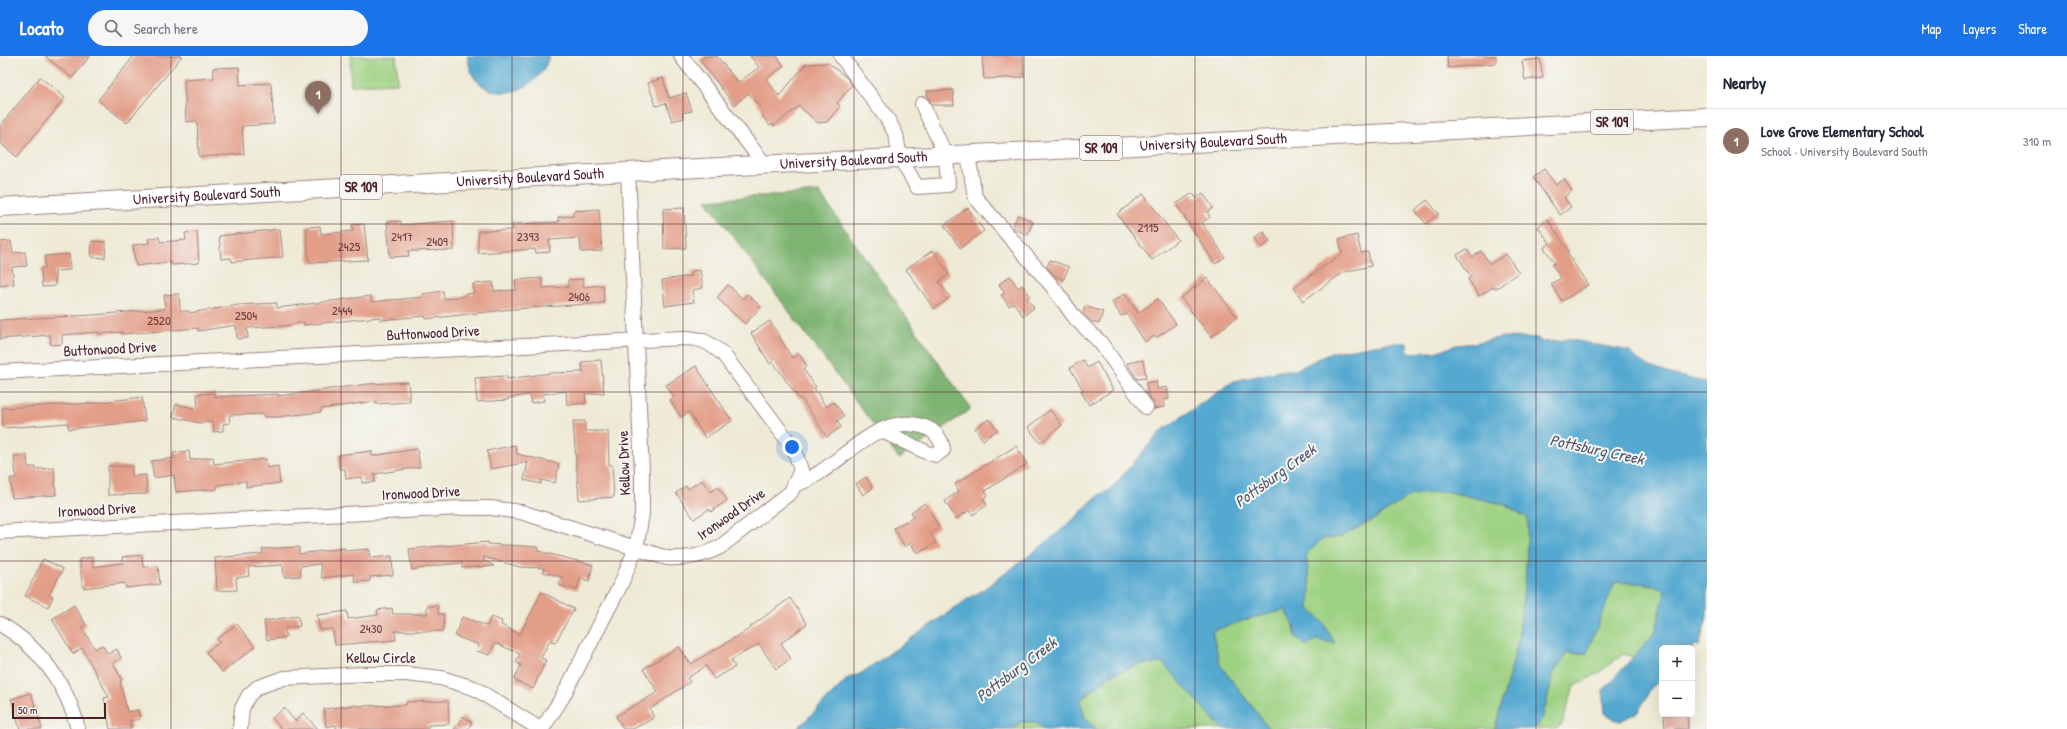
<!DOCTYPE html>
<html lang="en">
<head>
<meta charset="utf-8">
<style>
  :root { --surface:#fff; --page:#f6f6f7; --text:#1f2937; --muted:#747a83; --line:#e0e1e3; --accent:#1a73e8 }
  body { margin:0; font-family:"Patrick Hand",sans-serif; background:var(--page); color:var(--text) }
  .controls { position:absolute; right:12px; bottom:12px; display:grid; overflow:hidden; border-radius:6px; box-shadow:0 4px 16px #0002 }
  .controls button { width:36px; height:36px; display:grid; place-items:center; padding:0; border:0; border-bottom:1px solid var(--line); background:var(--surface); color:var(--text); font:20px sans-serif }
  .scale { position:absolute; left:12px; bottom:10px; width:94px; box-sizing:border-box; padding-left:4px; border:2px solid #4a1f2b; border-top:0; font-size:11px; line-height:14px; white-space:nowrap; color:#4a1f2b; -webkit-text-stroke:3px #f6f6f2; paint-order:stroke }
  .you { position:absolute; left:792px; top:391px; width:14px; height:14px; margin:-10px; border:3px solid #fff; border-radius:50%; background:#1a73e8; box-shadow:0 0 0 6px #1a73e833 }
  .badge { display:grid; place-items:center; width:26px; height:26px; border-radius:50%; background:var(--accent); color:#fff; font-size:13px; font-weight:700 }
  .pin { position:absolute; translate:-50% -33px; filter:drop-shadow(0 1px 2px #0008) }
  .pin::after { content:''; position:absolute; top:21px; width:14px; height:12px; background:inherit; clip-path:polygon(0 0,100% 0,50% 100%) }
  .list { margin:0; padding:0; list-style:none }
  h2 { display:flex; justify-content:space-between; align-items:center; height:52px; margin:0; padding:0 16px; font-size:17px }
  h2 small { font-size:13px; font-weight:400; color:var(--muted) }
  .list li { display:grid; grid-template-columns:26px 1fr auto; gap:12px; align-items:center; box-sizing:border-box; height:64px; padding:0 16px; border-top:1px solid var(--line) }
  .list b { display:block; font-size:15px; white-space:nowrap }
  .list p { margin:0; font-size:13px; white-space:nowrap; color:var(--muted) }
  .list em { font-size:13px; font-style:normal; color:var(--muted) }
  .icon { flex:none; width:22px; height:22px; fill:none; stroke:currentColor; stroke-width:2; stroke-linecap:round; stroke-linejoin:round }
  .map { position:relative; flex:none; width:1707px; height:673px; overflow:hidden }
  header { display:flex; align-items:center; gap:24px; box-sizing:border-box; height:56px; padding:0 20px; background:var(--accent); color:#fff }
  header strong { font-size:19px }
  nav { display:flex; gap:22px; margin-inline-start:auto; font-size:14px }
  .search { width:280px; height:36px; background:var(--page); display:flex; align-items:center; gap:10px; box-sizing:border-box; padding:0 14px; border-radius:22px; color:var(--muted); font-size:15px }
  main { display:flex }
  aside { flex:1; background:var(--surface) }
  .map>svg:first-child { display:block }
  .green { fill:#9ed283; stroke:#747857 }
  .forest { fill:#7eb471; stroke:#646a4e }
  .water { fill:#54a9d0; stroke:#4f647e }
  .building { fill:#e39e88 }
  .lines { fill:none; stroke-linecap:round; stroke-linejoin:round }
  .minor-casing { stroke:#9c8480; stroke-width:16 }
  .major-casing { stroke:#9c8480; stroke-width:20 }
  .minor { stroke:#fff; stroke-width:14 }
  .major { stroke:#fff; stroke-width:18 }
  .grid { fill:none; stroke:#4a1f2b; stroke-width:1; stroke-opacity:0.55 }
  .labels { text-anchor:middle; stroke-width:4; stroke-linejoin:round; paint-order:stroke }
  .number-label { font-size:13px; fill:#703f42 }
  .shield { fill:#f6f6f2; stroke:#7e6067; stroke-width:1 }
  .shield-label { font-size:14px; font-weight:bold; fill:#4a1f2b }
  .street-label { font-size:15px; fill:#4a1f2b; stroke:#f6f6f2 }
  .water-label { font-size:16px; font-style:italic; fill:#4e566d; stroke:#f6f6f2 }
</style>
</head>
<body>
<header>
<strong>Locato</strong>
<div class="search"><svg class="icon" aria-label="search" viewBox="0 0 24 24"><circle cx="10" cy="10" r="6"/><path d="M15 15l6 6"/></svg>Search here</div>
<nav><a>Map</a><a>Layers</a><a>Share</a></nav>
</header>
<main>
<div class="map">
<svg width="1707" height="673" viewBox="0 0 1707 673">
  <rect width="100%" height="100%" fill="#f6f6f2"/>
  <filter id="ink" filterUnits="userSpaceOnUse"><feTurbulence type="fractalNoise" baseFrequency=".025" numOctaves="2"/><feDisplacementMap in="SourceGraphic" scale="8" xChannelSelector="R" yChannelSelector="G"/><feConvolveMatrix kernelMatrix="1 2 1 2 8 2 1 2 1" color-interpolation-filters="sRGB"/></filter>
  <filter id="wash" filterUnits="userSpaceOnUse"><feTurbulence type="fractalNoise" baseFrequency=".012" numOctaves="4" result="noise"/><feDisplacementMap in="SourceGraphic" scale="16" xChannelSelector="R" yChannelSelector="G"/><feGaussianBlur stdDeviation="0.9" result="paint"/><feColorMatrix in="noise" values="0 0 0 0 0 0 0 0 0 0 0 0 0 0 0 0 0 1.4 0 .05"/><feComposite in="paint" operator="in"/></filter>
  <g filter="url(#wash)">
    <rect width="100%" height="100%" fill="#eeead5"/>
    <path class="green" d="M 350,0 L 396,0 L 398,27 L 351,29 Z
      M 1446,435 L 1506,449 L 1528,462 L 1526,516 L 1518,586 L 1495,673 L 1269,673 L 1220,609 L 1212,575 L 1248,563 L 1286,554 L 1294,571 L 1296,581 L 1322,565 L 1309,554 L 1310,529 L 1306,499 L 1322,483 L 1340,481 L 1373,464 L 1411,439 Z
      M 1614,526 L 1650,528 L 1666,535 L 1656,575 L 1634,601 L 1623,598 L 1597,618 L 1574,630 L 1562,668 L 1556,673 L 1534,673 L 1542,663 L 1554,616 L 1567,597 L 1587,597 Z
      M 1164,607 L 1222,673 L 1096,673 L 1085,661 L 1080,645 L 1110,619 L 1141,608 Z
      M 1021,666 L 1036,666 L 1044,673 L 1013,673 Z"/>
    <path class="forest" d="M 819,136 L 971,353 L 899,403 L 706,144 Z"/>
    <path class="water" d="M 467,0 L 549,0 C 542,30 502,50 477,25 C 471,19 469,8 467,0 Z
      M 1502,281 L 1538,282 L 1541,286 L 1559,285 L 1567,283 L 1629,295 C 1645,316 1683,320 1707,327 L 1707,561 L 1699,590 L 1694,589 L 1692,595 L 1692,592 L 1662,592 L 1662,623 L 1652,631 L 1638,656 L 1619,666 L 1605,657 L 1603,635 L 1656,575 L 1665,535 L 1650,528 L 1615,526 L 1587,597 L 1567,597 L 1554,616 L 1542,663 L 1534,673 L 1495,673 L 1518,586 L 1526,516 L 1528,462 L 1506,449 L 1446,435 L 1411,439 L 1373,464 L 1340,481 L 1322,483 L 1306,499 L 1310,529 L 1309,553 L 1322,565 L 1335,587 L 1316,584 L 1306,590 L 1296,581 L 1294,571 L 1286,554 L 1248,563 L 1212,575 L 1220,609 L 1269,673 L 1222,673 L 1163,607 L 1141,608 L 1110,619 L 1080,644 L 1085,661 L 1096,673 L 1044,673 L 1036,666 L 1021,666 L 1013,673 L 797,673 L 848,622 L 860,618 L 972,540 L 980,536 C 1013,511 1047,488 1077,460 C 1089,449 1094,439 1110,434 L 1161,375 L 1234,325 L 1279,315 L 1295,314 L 1333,296 L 1389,287 L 1407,287 L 1408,297 L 1435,296 L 1457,289 L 1475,287 Z"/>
    <g id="blocks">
      <path class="building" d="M 45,0 L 90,0 L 72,22 Z
        M 134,0 L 182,0 L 127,67 L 98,44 Z
        M 705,0 L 717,0 L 738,27 L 759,11 L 750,0 L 777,0 L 784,10 L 766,23 L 779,40 L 806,8 L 828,7 L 847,22 L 852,29 L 837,47 L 840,50 L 827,66 L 818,67 L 799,50 L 774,70 L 773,68 L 770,70 L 761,57 L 763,55 L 749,37 L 734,49 L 700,4 Z
        M 982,0 L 1023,0 L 1024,21 L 984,23 Z
        M 1447,0 L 1496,0 L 1496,7 L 1448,12 Z
        M 1540,3 L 1543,22 L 1525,24 L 1522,5 Z
        M 239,11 L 240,29 L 271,27 L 274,68 L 242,70 L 244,98 L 199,101 L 197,65 L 186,66 L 184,24 L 214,22 L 213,12 Z
        M 40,21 L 65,42 L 17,101 L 0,87 L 0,70 Z
        M 663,22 L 669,42 L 686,37 L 692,55 L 682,57 L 684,62 L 672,65 L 666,47 L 656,50 L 648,27 Z
        M 953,34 L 954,49 L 932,49 L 928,42 L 927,35 Z
        M 1544,113 L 1556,129 L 1564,123 L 1572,135 L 1564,141 L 1571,151 L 1560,159 L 1533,121 Z
        M 1193,137 L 1196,142 L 1203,137 L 1213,152 L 1207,156 L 1210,161 L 1202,167 L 1225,201 L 1215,208 L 1176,148 Z
        M 1143,138 L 1178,184 L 1152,204 L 1117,158 Z
        M 1427,144 L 1439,158 L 1426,168 L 1415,154 Z
        M 684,152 L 686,192 L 664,193 L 663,153 Z
        M 968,152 L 984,175 L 960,192 L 944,169 Z
        M 599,153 L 602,195 L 581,196 L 580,182 L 549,184 L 550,196 L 536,197 L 535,193 L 478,197 L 478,175 L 513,174 L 512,168 L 559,166 L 558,161 L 573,160 L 573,155 Z
        M 1018,159 L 1033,166 L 1027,179 L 1012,171 Z
        M 1547,163 L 1569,195 L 1567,197 L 1588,229 L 1562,245 L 1551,228 L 1561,222 L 1552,209 L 1555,207 L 1544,192 L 1550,187 L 1538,171 Z
        M 401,165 L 401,169 L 453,165 L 454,194 L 408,195 L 409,200 L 390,201 L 387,166 Z
        M 364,168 L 368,204 L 309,207 L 306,171 L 320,170 L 321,178 L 353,175 L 352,169 Z
        M 280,173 L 283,201 L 232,206 L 231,202 L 221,203 L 219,180 Z
        M 1263,175 L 1270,185 L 1261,192 L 1254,182 Z
        M 197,176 L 199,207 L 172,209 L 171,206 L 136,210 L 133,189 L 149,187 L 148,183 L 159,181 L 160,186 L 186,184 L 185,177 Z
        M 1357,179 L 1361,197 L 1368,196 L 1371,210 L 1344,216 L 1303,245 L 1294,232 L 1342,197 L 1339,183 Z
        M 11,185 L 13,197 L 25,196 L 27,210 L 12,211 L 14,228 L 0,230 L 0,186 Z
        M 92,185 L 106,186 L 105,202 L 91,201 Z
        M 1467,193 L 1473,201 L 1481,195 L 1490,208 L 1506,198 L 1519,217 L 1495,233 L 1493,231 L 1479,240 L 1468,223 L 1471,221 L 1457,199 Z
        M 933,194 L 949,218 L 939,226 L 950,241 L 934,253 L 906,213 Z
        M 69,198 L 70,214 L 55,215 L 55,230 L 42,231 L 41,212 L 45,212 L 45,200 Z
        M 1050,204 L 1069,211 L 1063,224 L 1055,220 L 1047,211 Z
        M 700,214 L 703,232 L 692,234 L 694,246 L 665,250 L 662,224 L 692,220 L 691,215 Z
        M 1010,220 L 1018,232 L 1022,229 L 1030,240 L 1027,242 L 1034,252 L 1023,260 L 1014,247 L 1009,250 L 1001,239 L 1005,237 L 999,228 Z
        M 542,222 L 543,232 L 568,231 L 568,224 L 583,223 L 583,231 L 603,229 L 604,247 L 513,253 L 426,263 L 425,260 L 380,264 L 380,261 L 304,269 L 304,266 L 284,270 L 247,272 L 248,282 L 237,283 L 236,269 L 198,275 L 198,272 L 122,278 L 122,276 L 99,278 L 99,276 L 62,279 L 62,288 L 51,289 L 50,279 L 0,283 L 0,264 L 92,259 L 165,253 L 164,239 L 179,238 L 180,255 L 189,255 L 189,257 L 239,249 L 277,247 L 277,252 L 371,240 L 371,246 L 423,241 L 423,238 L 443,235 L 444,243 L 465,240 L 465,238 L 474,237 L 473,228 L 493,226 L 494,235 L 516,234 L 515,224 Z
        M 1207,222 L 1237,261 L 1211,281 L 1181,242 Z
        M 728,229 L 743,243 L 747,238 L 761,251 L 745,268 L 717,242 Z
        M 1125,237 L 1138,257 L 1158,243 L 1176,268 L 1156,282 L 1154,280 L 1145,286 L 1127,258 L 1121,260 L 1112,246 Z
        M 1085,250 L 1103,256 L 1099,268 L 1091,265 L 1083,257 Z
        M 770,265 L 792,302 L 799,298 L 807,310 L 803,313 L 816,331 L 814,332 L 826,351 L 834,346 L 844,360 L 837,365 L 841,371 L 827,381 L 801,342 L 799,343 L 773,306 L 770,308 L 751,277 Z
        M 601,304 L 604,337 L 585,338 L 586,347 L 567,349 L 566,335 L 543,338 L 544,345 L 531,347 L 530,339 L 508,342 L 508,344 L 477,346 L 475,322 L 506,320 L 507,323 L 551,317 L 583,316 L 582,306 Z
        M 1083,304 L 1087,312 L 1097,306 L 1113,334 L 1089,349 L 1081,335 L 1083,334 L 1070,312 Z
        M 1143,304 L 1146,322 L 1137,323 L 1127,307 Z
        M 696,310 L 732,365 L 705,382 L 689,356 L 681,361 L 670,344 L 674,341 L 666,329 Z
        M 1156,325 L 1157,333 L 1167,331 L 1169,343 L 1163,344 L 1164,351 L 1154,353 L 1153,346 L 1148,339 L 1146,327 Z
        M 408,326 L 410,346 L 376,348 L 376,345 L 321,353 L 321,356 L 277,361 L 264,361 L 264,358 L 229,359 L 230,367 L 223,368 L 223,375 L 214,376 L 213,366 L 200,367 L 173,361 L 176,348 L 198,353 L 197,338 L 215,337 L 215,341 L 278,338 L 278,340 L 368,328 Z
        M 142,341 L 145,365 L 69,373 L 68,367 L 3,372 L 2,352 L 95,347 Z
        M 1050,354 L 1062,369 L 1040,387 L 1028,371 Z
        M 989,363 L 997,374 L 983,384 L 975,372 Z
        M 573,365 L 585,365 L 585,375 L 608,375 L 609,409 L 612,409 L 614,441 L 579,444 Z
        M 515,389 L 517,398 L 559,408 L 555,427 L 541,424 L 541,428 L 524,424 L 528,406 L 491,413 L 487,395 Z
        M 1016,390 L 1027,408 L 985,435 L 988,439 L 983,442 L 987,449 L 973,459 L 970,454 L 956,463 L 945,445 L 959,435 L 955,428 Z
        M 417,393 L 420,411 L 374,418 L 375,426 L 362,427 L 362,421 L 346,423 L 345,413 L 339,413 L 338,399 L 372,395 L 372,400 Z
        M 189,395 L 190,404 L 213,401 L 214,408 L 266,403 L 267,412 L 278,410 L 280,427 L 246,431 L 246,425 L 217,429 L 217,433 L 176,436 L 174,419 L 154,422 L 151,405 L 174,402 L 173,397 Z
        M 27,399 L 28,411 L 36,411 L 36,413 L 54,412 L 56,439 L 12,442 L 10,422 L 16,422 L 14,400 Z
        M 108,410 L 132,410 L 132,420 L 146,419 L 147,438 L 108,439 Z
        M 866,421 L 873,432 L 863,439 L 856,428 Z
        M 702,424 L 710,436 L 718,431 L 727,444 L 711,456 L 709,453 L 694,463 L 676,437 L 686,430 L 688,433 Z
        M 925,447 L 939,471 L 930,477 L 936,487 L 917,498 L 911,487 L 905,491 L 894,472 L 914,461 L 911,456 Z
        M 488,486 L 488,488 L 538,491 L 538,495 L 593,509 L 589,525 L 580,522 L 577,534 L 559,529 L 562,521 L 543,516 L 544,512 L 520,511 L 484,501 L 483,504 L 494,510 L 462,512 L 462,507 L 441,509 L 412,514 L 409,493 Z
        M 299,491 L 299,498 L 345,492 L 345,495 L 369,493 L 370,502 L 392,500 L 393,519 L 370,521 L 370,525 L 355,526 L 354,518 L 322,522 L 320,508 L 300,510 L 301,520 L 284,521 L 283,509 L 248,511 L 249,520 L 236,522 L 237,534 L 217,535 L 215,502 L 263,498 L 262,493 Z
        M 142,499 L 143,511 L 158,510 L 160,528 L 126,532 L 125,527 L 83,532 L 79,503 L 92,501 L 93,511 L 123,507 L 122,501 Z
        M 43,503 L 63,513 L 49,539 L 53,541 L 48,551 L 25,540 Z
        M 542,536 L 574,553 L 555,587 L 550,584 L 541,602 L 546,604 L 533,633 L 514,624 L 521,609 L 516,606 L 520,598 L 495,587 L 490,599 L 477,595 L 479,589 L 455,580 L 462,561 L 487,570 L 491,561 L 502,565 L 501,569 L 520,578 Z
        M 790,542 L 807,568 L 781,587 L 791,603 L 776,613 L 759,588 L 731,604 L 735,611 L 714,623 L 706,610 L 687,622 L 690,626 L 650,653 L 654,662 L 633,673 L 623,673 L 616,660 L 658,636 L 643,613 L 679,591 L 691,608 L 751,572 L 750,571 Z
        M 74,549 L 86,569 L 82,572 L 95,593 L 102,589 L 108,598 L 117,593 L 121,602 L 113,607 L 122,624 L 120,625 L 127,656 L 138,654 L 140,663 L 130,665 L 131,673 L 110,673 L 104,642 L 109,641 L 82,592 L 73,598 L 52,563 Z
        M 427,550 L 438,550 L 438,558 L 444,558 L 443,575 L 395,575 L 396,584 L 335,589 L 333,573 L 320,574 L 317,559 L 347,555 L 348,563 L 378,559 L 377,554 L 392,552 L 393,558 L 427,558 Z
        M 298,560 L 300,570 L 285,572 L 286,581 L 267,584 L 264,565 Z
        M 237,568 L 255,591 L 222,616 L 206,596 L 220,586 L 217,583 Z
        M 31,637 L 42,673 L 20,673 L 11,643 Z
        M 448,645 L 449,668 L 428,669 L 428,673 L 336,673 L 336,669 L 326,671 L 324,653 L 356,649 L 356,650 L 406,649 L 406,646 Z
        M 284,652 L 295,665 L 303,657 L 318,673 L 282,673 L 272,662 Z
        M 1670,658 L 1687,658 L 1688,673 L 1665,673 L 1664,659 Z
        M 463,660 L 472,667 L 468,673 L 454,673 Z"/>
    </g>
  </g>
  <g filter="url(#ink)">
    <use href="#blocks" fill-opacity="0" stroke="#9c8480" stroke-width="1"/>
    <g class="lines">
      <g class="minor-casing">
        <path id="minor" d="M 681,0 L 765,109
          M 841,0 L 888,64 L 896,79 L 900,102 L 917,131 L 948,129 L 946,100 L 922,48
          M 968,99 L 975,141 L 1052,230 L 1076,263 L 1100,286 L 1146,351
          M 0,316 L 683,282 C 702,282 708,286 723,298 L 794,393 L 801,414 L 791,436 L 720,491 C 702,500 688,503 667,502 L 521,456 L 491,452 L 461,452 L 0,476
          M 794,429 C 838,417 874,353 925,371 C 934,374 942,383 943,394 L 936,399 L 928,397 L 882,375
          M 0,568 C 39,590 68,630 78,673
          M 240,673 L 242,652 L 249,639 L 258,631 L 284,622 L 365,618 L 406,618 L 441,622 L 474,632 L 540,673
          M 542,673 L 562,642 L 621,528 L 636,492 L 642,458 L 642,415 L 628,116"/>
      </g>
      <g class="major-casing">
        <g id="major">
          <path id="s1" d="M 0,151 L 680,113 L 1707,61"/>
        </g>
      </g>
      <use href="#minor" class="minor"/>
      <use href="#major" class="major"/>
    </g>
  </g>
  <path class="grid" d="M 171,0 L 171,673M 341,0 L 341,673M 512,0 L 512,673M 683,0 L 683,673M 854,0 L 854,673M 1024,0 L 1024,673M 1195,0 L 1195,673M 1366,0 L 1366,673M 1536,0 L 1536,673M 0,168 L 1707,168M 0,336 L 1707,336M 0,505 L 1707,505"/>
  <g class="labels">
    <g class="number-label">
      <text x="1148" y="176">2115</text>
      <text x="402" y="185">2417</text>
      <text x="528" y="185">2393</text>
      <text x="437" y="190">2409</text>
      <text x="349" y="195">2425</text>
      <text x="579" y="245">2406</text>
      <text x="342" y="259">2444</text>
      <text x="246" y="264">2504</text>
      <text x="159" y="269">2520</text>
      <text x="371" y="577">2430</text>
    </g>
    <g class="shield">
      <rect x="1591" y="54" width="42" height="24" rx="3"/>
      <rect x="1080" y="80" width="42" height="24" rx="3"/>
      <rect x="340" y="119" width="42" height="24" rx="3"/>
    </g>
    <g class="shield-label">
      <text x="1612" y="71">SR 109</text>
      <text x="1101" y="97">SR 109</text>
      <text x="361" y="136">SR 109</text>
    </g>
    <g class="street-label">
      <text dy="5" stroke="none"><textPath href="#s1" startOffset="1215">University Boulevard South</textPath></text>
      <text dy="5" stroke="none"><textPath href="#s1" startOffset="855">University Boulevard South</textPath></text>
      <text dy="5" stroke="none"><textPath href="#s1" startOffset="531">University Boulevard South</textPath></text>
      <text dy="5" stroke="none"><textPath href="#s1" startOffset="207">University Boulevard South</textPath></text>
      <text transform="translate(433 277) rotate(-3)" y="5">Buttonwood Drive</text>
      <text transform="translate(110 293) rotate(-3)" y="5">Buttonwood Drive</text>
      <text transform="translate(624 407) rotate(-92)" y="5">Kellow Drive</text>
      <text transform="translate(421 437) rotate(-3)" y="5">Ironwood Drive</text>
      <text transform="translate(97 454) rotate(-3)" y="5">Ironwood Drive</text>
      <text transform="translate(731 458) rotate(-35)" y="5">Ironwood Drive</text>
      <text x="381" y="607">Kellow Circle</text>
    </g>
    <g class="water-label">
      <text transform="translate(1597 393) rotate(12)" y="6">Pottsburg Creek</text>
      <text transform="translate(1275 419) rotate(-36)" y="6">Pottsburg Creek</text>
      <text transform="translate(1016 613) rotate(-37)" y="6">Pottsburg Creek</text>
    </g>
  </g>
</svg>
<div class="controls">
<button>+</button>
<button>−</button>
</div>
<div class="scale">50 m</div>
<div class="you"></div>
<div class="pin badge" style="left:318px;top:58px;background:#8d6e63">1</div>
</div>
<aside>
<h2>Nearby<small></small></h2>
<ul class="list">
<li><span class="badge" style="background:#8d6e63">1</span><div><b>Love Grove Elementary School</b><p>School · University Boulevard South</p></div><em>310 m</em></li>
</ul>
</aside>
</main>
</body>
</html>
